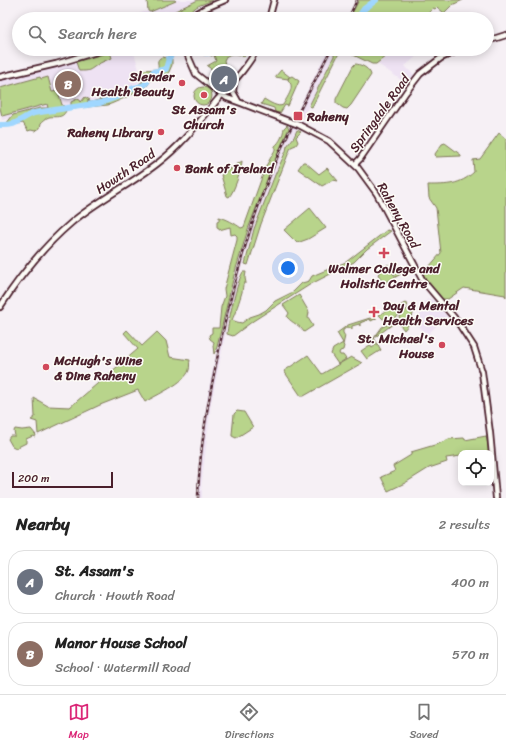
<!DOCTYPE html>
<html lang="en">
<head>
<meta charset="utf-8">
<style>
  :root { --surface:#fff; --page:#f2f2f2; --text:#222; --muted:#767676; --line:#e0e0e0; --accent:#db2777 }
  body { margin:0; font-family:Sriracha,sans-serif; background:var(--page); color:var(--text) }
  .controls { position:absolute; right:12px; bottom:12px; display:grid; overflow:hidden; border-radius:8px; box-shadow:0 2px 10px #0003 }
  .controls button { width:36px; height:36px; display:grid; place-items:center; padding:0; border:0; border-bottom:1px solid var(--line); background:var(--surface); color:var(--text); font:20px sans-serif }
  .scale { position:absolute; left:12px; bottom:10px; width:101px; box-sizing:border-box; padding-left:4px; border:2px solid #4a1f2b; border-top:0; font-size:11px; line-height:14px; white-space:nowrap; color:#4a1f2b; -webkit-text-stroke:3px #fdfcf7; paint-order:stroke }
  .you { position:absolute; left:288px; top:268px; width:14px; height:14px; margin:-10px; border:3px solid #fff; border-radius:50%; background:#1a73e8; box-shadow:0 0 0 6px #1a73e833 }
  .badge { display:grid; place-items:center; width:26px; height:26px; border-radius:50%; background:var(--accent); color:#fff; font-size:13px; font-weight:700 }
  .pin { position:absolute; translate:-50% -50%; border:2px solid #fff; box-shadow:0 1px 4px #0006 }
  .list { margin:0; padding:0; list-style:none }
  h2 { display:flex; justify-content:space-between; align-items:center; height:52px; margin:0; padding:0 16px; font-size:17px }
  h2 small { font-size:13px; font-weight:400; color:var(--muted) }
  .list li { display:grid; grid-template-columns:26px 1fr auto; gap:12px; align-items:center; box-sizing:border-box; height:64px; margin:0 8px 8px; padding:0 8px; border:1px solid var(--line); border-radius:16px }
  .list b { display:block; font-size:15px; white-space:nowrap }
  .list p { margin:0; font-size:13px; white-space:nowrap; color:var(--muted) }
  .list em { font-size:13px; font-style:normal; color:var(--muted) }
  .icon { flex:none; width:22px; height:22px; fill:none; stroke:currentColor; stroke-width:2; stroke-linecap:round; stroke-linejoin:round }
  .map { position:relative; flex:none; width:506px; height:498px; overflow:hidden }
  .search { position:absolute; background:var(--surface); box-shadow:0 2px 10px #0003; left:12px; right:12px; top:12px; height:44px; display:flex; align-items:center; gap:10px; box-sizing:border-box; padding:0 14px; border-radius:22px; color:var(--muted); font-size:15px }
  .sheet { height:196px; background:var(--surface) }
  nav { display:flex; justify-content:space-around; align-items:center; box-sizing:border-box; height:56px; border-top:1px solid var(--line); background:var(--surface); font-size:11px; color:var(--muted) }
  nav a { display:grid; justify-items:center; gap:2px }
  nav .on { color:var(--accent) }
  .map>svg:first-child { display:block }
  .built { fill:#eee2f3 }
  .green { fill:#b8d48b; stroke:#817a5b }
  .lines { fill:none; stroke-linecap:round; stroke-linejoin:round }
  .river { stroke:#a0d7ff; stroke-width:6 }
  .secondary-casing { stroke:#4a1f2b; stroke-width:8 }
  .secondary { stroke:#fdfcf7; stroke-width:4.5 }
  .rail-casing { stroke:#4a1f2b; stroke-width:2.5 }
  .rail { stroke:#fdfcf7; stroke-width:1; stroke-dasharray:3; stroke-linecap:butt }
  .secondary-bridge-casing { stroke:#4a1f2b; stroke-width:8; stroke-linecap:butt }
  .secondary-bridge { stroke:#fdfcf7; stroke-width:4.5 }
  .poi-dot { fill:#d1495b; stroke:#fdfcf7; stroke-width:1.5 }
  .labels { text-anchor:middle; stroke-width:3; stroke-linejoin:round; paint-order:stroke }
  .poi-label { font-size:13px; font-weight:bold; fill:#4a1f2b; stroke:#fdfcf7; text-anchor:start }
  .street-label { font-size:13px; fill:#4a1f2b; stroke:#fdfcf7 }
</style>
</head>
<body>
<div class="map">
<svg width="506" height="498" viewBox="0 0 506 498">
  <rect width="100%" height="100%" fill="#f6f0f5"/>
  <filter id="ink" filterUnits="userSpaceOnUse"><feTurbulence type="fractalNoise" baseFrequency=".025" numOctaves="2"/><feDisplacementMap in="SourceGraphic" scale="8" xChannelSelector="R" yChannelSelector="G"/><feConvolveMatrix kernelMatrix="1 2 1 2 8 2 1 2 1" color-interpolation-filters="sRGB"/></filter>
  <g filter="url(#ink)">
    <path class="built" d="M 147,0 L 198,0 L 171,13 L 165,11 L 137,18 L 136,14 L 148,11 Z
      M 117,49 L 132,49 L 135,56 L 142,80 L 130,88 L 114,96 L 2,120 L 0,112 L 0,81 L 76,61 Z
      M 328,49 L 334,49 L 334,55 L 293,137 L 286,146 L 256,223 L 241,269 L 228,322 L 211,404 L 201,489 L 202,491 L 202,498 L 197,498 L 202,440 L 208,393 L 225,310 L 234,278 L 250,224 L 276,155 Z
      M 396,49 L 417,49 L 418,55 L 405,66 L 414,75 L 407,84 L 378,64 Z
      M 428,299 L 431,299 L 447,316 L 428,334 L 416,324 L 425,302 Z"/>
    <path class="green" d="M 147,0 L 175,0 L 176,1 L 150,12 L 148,11 Z
      M 198,0 L 213,0 C 209,2 198,5 195,8 C 187,15 182,19 171,19 L 169,14 L 171,13 Z
      M 359,0 L 463,0 L 452,5 L 444,13 L 437,7 L 435,9 L 433,8 L 423,19 L 349,19 Z
      M 189,49 L 251,49 L 249,53 L 244,56 C 236,53 228,52 224,60 L 225,65 L 223,70 L 216,72 L 207,66 L 216,61 L 214,55 L 211,56 L 209,54 L 204,55 L 199,52 L 195,54 L 194,52 L 189,51 Z
      M 334,49 L 395,49 L 376,64 L 372,64 L 341,49 L 312,107 L 309,106 L 334,56 Z
      M 110,52 L 112,58 C 107,60 101,62 97,65 C 88,71 90,71 79,71 L 76,62 Z
      M 162,57 L 172,59 L 172,65 L 168,74 L 152,78 C 150,81 149,84 147,86 C 145,89 112,104 108,105 C 97,106 86,107 74,109 L 71,107 L 71,102 L 77,99 L 80,100 L 81,102 L 85,97 L 90,100 L 87,101 L 91,102 C 108,97 129,94 143,81 L 142,73 L 143,70 L 158,69 C 159,64 155,60 162,57 Z
      M 355,64 C 361,64 370,69 371,75 L 351,105 L 347,109 L 343,108 L 336,103 L 336,99 L 353,66 Z
      M 281,70 L 290,77 L 292,76 L 299,81 L 288,106 L 285,105 L 280,113 L 275,112 L 274,108 L 261,104 L 264,99 C 269,102 278,108 283,105 C 287,97 296,87 288,80 L 289,77 L 288,79 L 275,77 Z
      M 40,77 L 41,79 L 48,77 L 52,92 L 58,91 L 62,105 L 63,105 L 66,111 C 62,119 56,116 49,117 C 46,118 43,121 41,123 L 40,128 L 35,131 L 31,130 L 28,131 L 23,123 L 8,126 L 6,124 L 13,115 L 40,108 L 48,108 L 47,104 L 2,116 L 0,108 L 0,88 Z
      M194 96a9 9 0 1 1 18 0a9 9 0 1 1-18 0Z
      M 287,125 L 289,128 L 272,167 L 248,229 L 234,275 L 217,347 L 214,354 L 213,346 L 214,342 L 210,339 L 209,335 L 212,333 L 212,328 L 219,328 L 221,307 L 225,296 L 224,289 L 237,240 L 237,236 L 235,234 L 231,235 L 230,227 L 219,230 L 219,228 L 217,227 L 217,222 L 219,221 L 219,217 C 225,218 236,224 241,228 L 244,227 L 266,166 L 275,150 L 275,146 C 280,142 283,135 284,128 Z
      M 297,130 L 301,132 L 296,137 L 298,142 L 296,145 L 291,147 L 287,157 L 261,224 L 248,265 L 245,264 L 254,229 L 275,175 L 286,151 L 287,146 L 294,137 Z
      M 499,133 L 506,139 L 506,298 L 505,295 L 464,288 L 448,299 L 442,299 L 422,275 L 441,253 L 436,208 L 429,198 L 428,185 C 447,185 460,185 474,172 L 473,160 L 480,159 Z
      M 445,143 L 461,155 L 461,156 L 436,157 L 435,154 L 442,144 Z
      M 242,161 C 242,168 234,192 229,197 L 227,196 L 221,175 Z
      M 303,162 L 305,162 L 319,174 L 327,168 L 338,181 L 333,180 L 322,186 L 298,169 Z
      M 310,208 L 326,228 L 308,239 L 297,243 L 284,230 Z
      M 387,230 L 391,231 L 367,249 L 354,262 L 311,284 L 253,321 L 233,336 L 227,334 C 228,322 237,281 243,272 L 246,272 L 245,278 L 246,283 L 244,283 C 242,286 243,289 242,292 C 240,299 235,314 232,320 L 237,322 L 242,323 L 250,317 L 259,314 L 266,310 L 275,301 L 293,292 L 302,283 L 309,281 L 312,276 L 346,262 Z
      M 388,264 L 394,275 L 400,272 L 401,274 L 383,284 L 378,274 Z
      M 299,295 L 309,312 L 308,318 L 313,326 L 304,332 C 299,324 293,324 287,317 L 289,313 L 283,305 Z
      M 405,303 L 408,305 C 400,315 396,321 383,319 L 379,315 L 392,307 L 394,309 Z
      M 408,308 L 411,308 L 414,311 L 410,323 L 404,330 L 397,321 L 374,338 L 381,350 L 367,359 L 361,351 L 370,345 L 372,348 L 376,345 L 373,339 L 374,338 L 382,327 L 396,321 Z
      M 376,317 L 376,320 L 375,319 L 371,321 L 370,319 L 360,323 L 360,326 L 359,324 L 352,326 L 352,329 L 348,327 L 343,330 L 343,333 L 345,336 L 343,345 L 344,346 L 343,350 L 340,351 L 339,353 L 340,355 L 343,355 L 346,359 L 338,364 L 331,354 L 333,349 L 343,343 L 337,333 L 348,325 L 370,318 L 371,319 Z
      M 127,330 L 142,346 L 157,332 L 166,341 L 170,357 L 190,360 C 189,363 190,367 189,370 C 185,383 156,395 145,402 L 138,390 L 100,405 L 38,434 L 37,422 L 31,420 L 35,417 L 34,398 L 48,406 L 70,407 L 138,349 L 124,333 Z
      M 308,355 L 322,374 L 351,357 L 362,363 L 304,396 L 301,396 L 284,371 Z
      M 237,411 L 244,412 L 253,427 L 236,438 L 232,436 L 232,434 L 234,414 Z
      M 15,429 L 22,430 L 31,429 L 36,435 L 35,437 L 33,436 L 26,439 L 26,443 L 16,448 L 12,446 L 8,439 L 10,436 L 15,436 L 14,431 Z
      M 486,436 L 490,453 L 461,453 L 461,456 L 446,458 L 447,462 L 429,468 L 405,483 L 388,491 L 381,477 L 395,471 L 393,466 L 411,455 L 411,452 L 438,444 L 449,439 L 464,438 L 465,440 Z"/>
    <g class="lines">
      <path class="river" d="M 357,19 L 364,9 L 376,0
        M 199,49 L 206,53 L 227,49
        M 253,49 L 264,53 L 273,49
        M 0,125 C 19,126 18,119 34,113 L 100,103 L 117,97 L 134,88 L 144,85 L 147,82 L 147,78 L 153,72 L 166,69 L 169,58 L 173,52"/>
      <g class="secondary-casing">
        <path id="secondary" d="M 187,19 L 206,8 L 225,0
          M 269,19 L 274,0
          M 487,41 L 506,35
          M 185,49 L 196,74 L 216,90 L 227,98 L 241,103 L 291,122
          M 0,77 L 56,64 L 106,49
          M 234,82 L 233,92 L 238,101
          M 299,125 L 329,141 L 358,168 L 377,194 L 423,281 L 457,321 L 474,347 L 482,372 L 490,433 L 496,498
          M 355,164 L 360,159 L 406,92 L 420,74 L 441,58 L 461,49
          M 0,307 C 20,276 43,247 71,223 C 98,200 130,185 158,163 C 182,145 199,122 218,99 C 232,83 247,68 257,49"/>
      </g>
      <use href="#secondary" class="secondary"/>
      <g class="rail-casing">
        <path id="rail" d="M 348,19 L 357,0
          M 198,498 C 199,455 206,412 215,369 C 229,297 248,226 277,158 C 293,121 313,85 331,49"/>
      </g>
      <use href="#rail" class="rail"/>
      <g class="secondary-bridge-casing">
        <path id="secondary-bridge" d="M 291,122 L 299,125"/>
      </g>
      <use href="#secondary-bridge" class="secondary-bridge"/>
    </g>
  </g>
  <g class="poi-dot">
    <circle cx="182" cy="83" r="4"/>
    <circle cx="204" cy="95" r="4"/>
    <rect x="293" y="111" width="10" height="10" rx="2"/>
    <circle cx="161" cy="132" r="4"/>
    <circle cx="177" cy="168" r="4"/>
    <path d="M382 247h4v4h4v4h-4v4h-4v-4h-4v-4h4z"/>
    <path d="M372 306h4v4h4v4h-4v4h-4v-4h-4v-4h4z"/>
    <circle cx="442" cy="345" r="4"/>
    <circle cx="46" cy="367" r="4"/>
  </g>
  <g class="labels">
    <g class="poi-label">
      <text x="174" y="81" text-anchor="end">Slender<tspan x="174" dy="15">Health Beauty</tspan></text>
      <text x="204" y="114" text-anchor="middle">St Assam's<tspan x="204" dy="15">Church</tspan></text>
      <text x="307" y="121">Raheny</text>
      <text x="153" y="137" text-anchor="end">Raheny Library</text>
      <text x="185" y="173">Bank of Ireland</text>
      <text x="384" y="273" text-anchor="middle">Walmer College and<tspan x="384" dy="15">Holistic Centre</tspan></text>
      <text x="383" y="310">Day &amp; Mental<tspan x="383" dy="15">Health Services</tspan></text>
      <text x="434" y="343" text-anchor="end">St. Michael's<tspan x="434" dy="15">House</tspan></text>
      <text x="54" y="365">McHugh's Wine<tspan x="54" dy="15">&amp; Dine Raheny</tspan></text>
    </g>
    <g class="street-label">
      <text transform="translate(379 113) rotate(-54)" y="5">Springdale Road</text>
      <text transform="translate(125 171) rotate(-34)" y="5">Howth Road</text>
      <text transform="translate(399 215) rotate(61)" y="5">Raheny Road</text>
    </g>
  </g>
</svg>
<div class="controls">
<button><svg class="icon" aria-label="locate" viewBox="0 0 24 24"><circle cx="12" cy="12" r="6"/><path d="M12 2v4M12 18v4M2 12h4M18 12h4"/></svg></button>
</div>
<div class="scale">200 m</div>
<div class="you"></div>
<div class="pin badge" style="left:224px;top:79px;background:#6b7280">A</div>
<div class="pin badge" style="left:68px;top:84px;background:#8d6e63">B</div>
<div class="search"><svg class="icon" aria-label="search" viewBox="0 0 24 24"><circle cx="10" cy="10" r="6"/><path d="M15 15l6 6"/></svg>Search here</div>
</div>
<section class="sheet">
<h2>Nearby<small>2 results</small></h2>
<ul class="list">
<li><span class="badge" style="background:#6b7280">A</span><div><b>St. Assam's</b><p>Church · Howth Road</p></div><em>400 m</em></li>
<li><span class="badge" style="background:#8d6e63">B</span><div><b>Manor House School</b><p>School · Watermill Road</p></div><em>570 m</em></li>
</ul>
</section>
<nav>
<a class="on"><svg class="icon" aria-label="map" viewBox="0 0 24 24"><path d="M3 6l6-2 6 2 6-2v14l-6 2-6-2-6 2zM9 4v14M15 6v14"/></svg>Map</a>
<a><svg class="icon" aria-label="directions" viewBox="0 0 24 24"><path d="M12 3l9 9-9 9-9-9zM9 14v-3h6M13 9l2 2-2 2"/></svg>Directions</a>
<a><svg class="icon" aria-label="saved" viewBox="0 0 24 24"><path d="M7 4h10v16l-5-4-5 4z"/></svg>Saved</a>
</nav>
</body>
</html>
